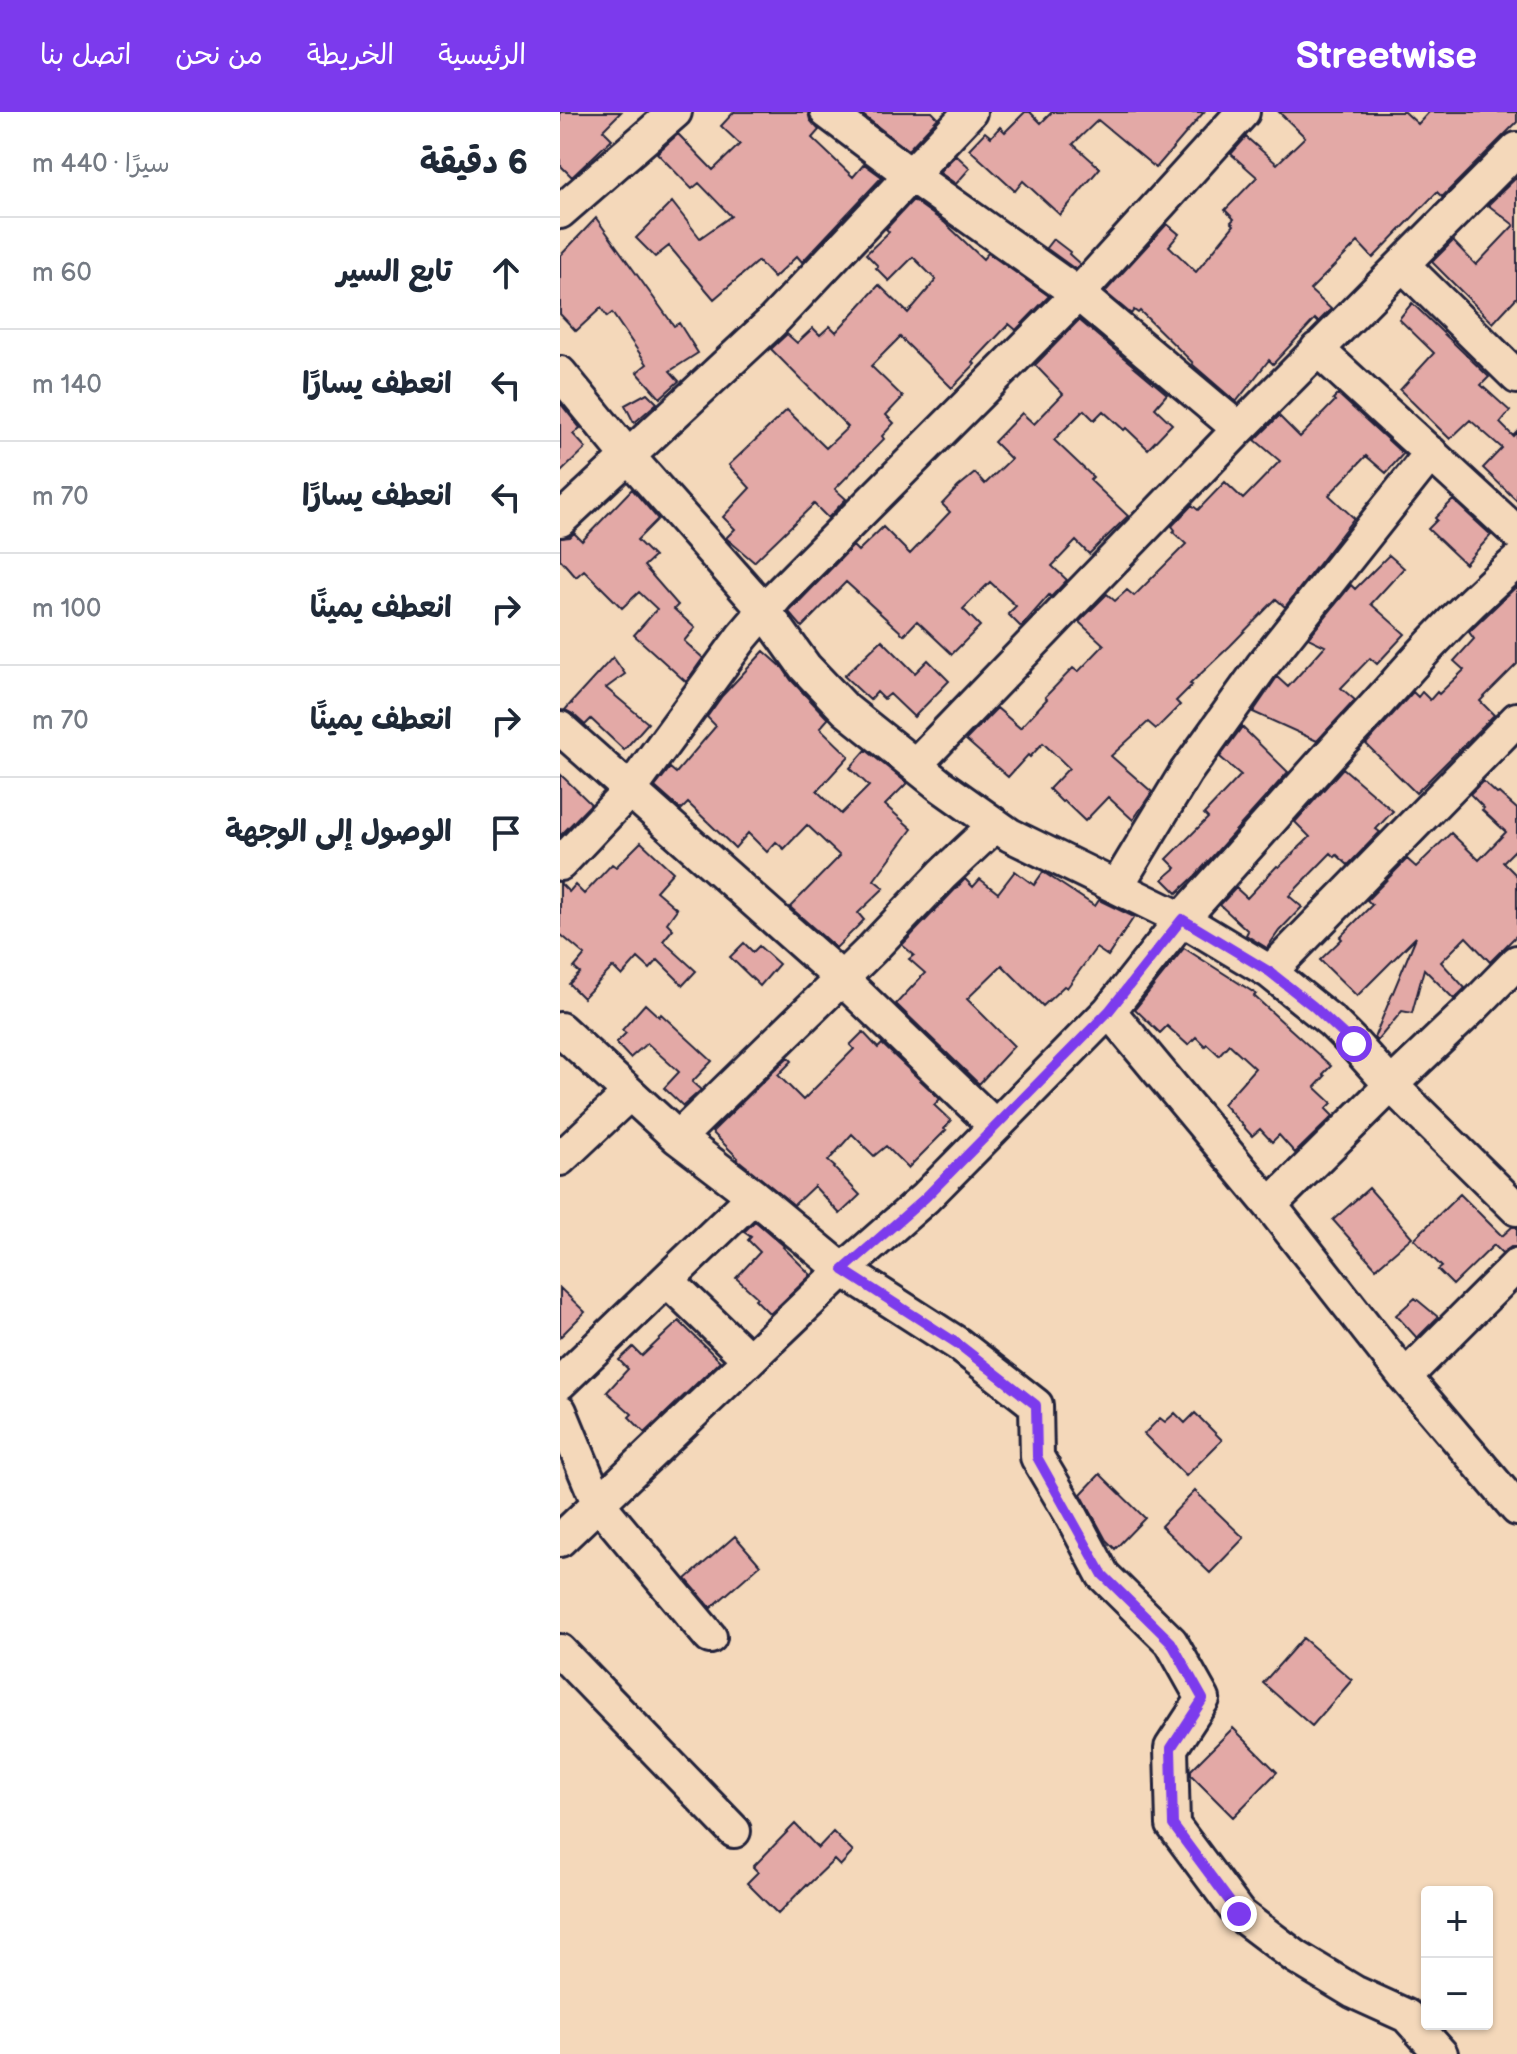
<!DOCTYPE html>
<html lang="ar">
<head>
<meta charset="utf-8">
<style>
  :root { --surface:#fff; --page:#f6f6f7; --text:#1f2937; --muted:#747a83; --line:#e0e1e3; --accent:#7c3aed }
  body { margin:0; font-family:"Balsamiq Sans","Playpen Sans Arabic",sans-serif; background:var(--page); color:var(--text); direction:rtl }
  .controls { position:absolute; right:24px; bottom:24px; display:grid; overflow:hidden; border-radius:8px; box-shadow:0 2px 6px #0004 }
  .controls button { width:72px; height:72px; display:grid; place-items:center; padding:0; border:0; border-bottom:2px solid var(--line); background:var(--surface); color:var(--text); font:40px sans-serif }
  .stop { position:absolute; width:24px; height:24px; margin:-18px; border:6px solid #7c3aed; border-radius:50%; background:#fff }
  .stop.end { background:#7c3aed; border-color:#fff; box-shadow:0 2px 8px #0008 }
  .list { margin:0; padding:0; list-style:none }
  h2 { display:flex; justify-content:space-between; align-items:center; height:104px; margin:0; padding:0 32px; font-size:34px }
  h2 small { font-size:26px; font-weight:400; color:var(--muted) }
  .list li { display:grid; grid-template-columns:52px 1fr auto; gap:24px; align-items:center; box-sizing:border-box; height:112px; padding:0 32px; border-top:2px solid var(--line) }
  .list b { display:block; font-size:30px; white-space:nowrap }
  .list em { font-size:26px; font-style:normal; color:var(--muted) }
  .icon { flex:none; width:44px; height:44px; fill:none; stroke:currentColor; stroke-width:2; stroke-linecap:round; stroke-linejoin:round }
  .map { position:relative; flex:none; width:957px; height:1942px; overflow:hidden; direction:ltr }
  header { display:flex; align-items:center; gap:48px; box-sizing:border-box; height:112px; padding:0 40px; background:var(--accent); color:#fff }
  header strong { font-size:38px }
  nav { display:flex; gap:44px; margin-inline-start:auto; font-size:28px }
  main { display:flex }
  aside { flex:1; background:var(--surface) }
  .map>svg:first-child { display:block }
  .building { fill:#e3a9a6; stroke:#22223b; stroke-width:2 }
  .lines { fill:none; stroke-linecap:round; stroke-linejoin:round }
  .minor-casing { stroke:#22223b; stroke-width:38 }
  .minor { stroke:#f4d8ba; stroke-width:32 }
  .route { stroke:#7c3aed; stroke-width:10 }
</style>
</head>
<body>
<header>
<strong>Streetwise</strong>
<nav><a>الرئيسية</a><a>الخريطة</a><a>من نحن</a><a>اتصل بنا</a></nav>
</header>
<main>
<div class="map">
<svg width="957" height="1942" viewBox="0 0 957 1942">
  <rect width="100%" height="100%" fill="#f4d8ba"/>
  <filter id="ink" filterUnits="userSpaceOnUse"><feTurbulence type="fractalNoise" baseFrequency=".0125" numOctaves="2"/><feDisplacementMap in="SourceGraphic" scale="16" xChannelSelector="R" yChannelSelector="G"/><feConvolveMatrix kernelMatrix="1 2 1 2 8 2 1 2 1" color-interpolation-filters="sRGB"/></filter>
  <g filter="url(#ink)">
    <path class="building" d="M 0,0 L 61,0 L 43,18 L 52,27 L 12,65 L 0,53 Z
      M 174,0 L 248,0 L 250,8 L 259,18 L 252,26 L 293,65 L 304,52 L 322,65 L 242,150 L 237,144 L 214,166 L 198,149 L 154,187 L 109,134 L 95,145 L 76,126 L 112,90 L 140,126 L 171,104 L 139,71 L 132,77 L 97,41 L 118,22 L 153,58 L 180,32 L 161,14 Z
      M 299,0 L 372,0 L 378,6 L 348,38 Z
      M 465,0 L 470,0 L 481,11 L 492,0 L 644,0 L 596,56 L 538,8 L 513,32 L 540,56 L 500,103 L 463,69 L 455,79 L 409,37 L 425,20 L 431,25 L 440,15 L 445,20 Z
      M 719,0 L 845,0 L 858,12 L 869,0 L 957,0 L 957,10 L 882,85 L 877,80 L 813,146 L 798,130 L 750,178 L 771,197 L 758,210 L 755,207 L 713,252 L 709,248 L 676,290 L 632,252 L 633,251 L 580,199 L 578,201 L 574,198 L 571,202 L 545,180 L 607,112 L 619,122 L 609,134 L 636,160 L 674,113 L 671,110 L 674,107 L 665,98 L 697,65 L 671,42 L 686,25 L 717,52 L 745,25 Z
      M 396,43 L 410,56 L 396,72 L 379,60 Z
      M 957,65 L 957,185 L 933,211 L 872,150 L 893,129 L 916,153 L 954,113 L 928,93 Z
      M 353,88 L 385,111 L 423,147 L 428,141 L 489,184 L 456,218 L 449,212 L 413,250 L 415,252 L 392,276 L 340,225 L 311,254 L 343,285 L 326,303 L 334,311 L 322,324 L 324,327 L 275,377 L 286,387 L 268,406 L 254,392 L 194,450 L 166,426 L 175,417 L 163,405 L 190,376 L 169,353 L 227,298 L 266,336 L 288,315 L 211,237 L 227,222 L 237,231 L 253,216 L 260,223 L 270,214 L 276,220 L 319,173 L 348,201 L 376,168 L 353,145 L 329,169 L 316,156 L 318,154 L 306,142 L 329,120 L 326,117 Z
      M 36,106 L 114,214 L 119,211 L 138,241 L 110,259 L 119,269 L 100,286 L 77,260 L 87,252 L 52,201 L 47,205 L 41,196 L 16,219 L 0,202 L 0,144 Z
      M 493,127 L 510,140 L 509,142 L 520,152 L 515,157 L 486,136 Z
      M 852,191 L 929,265 L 921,273 L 950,299 L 940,311 L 953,324 L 957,320 L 957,389 L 923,356 L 942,336 L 910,308 L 890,327 L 840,278 L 874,241 L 839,207 Z
      M 519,208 L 607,282 L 595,296 L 612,312 L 588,337 L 566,316 L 564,318 L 543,299 L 534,308 L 524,298 L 494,328 L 533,365 L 530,368 L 568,404 L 529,442 L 516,429 L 492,454 L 507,468 L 491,485 L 489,483 L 461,515 L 448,502 L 456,494 L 430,470 L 403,497 L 420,514 L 392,542 L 357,509 L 344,523 L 286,470 L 242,515 L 229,500 L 293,434 L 298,439 L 323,415 L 350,442 L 390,400 L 382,392 L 398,375 L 415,361 L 425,372 L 451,347 L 434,330 L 462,301 L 474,312 L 503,282 L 475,253 Z
      M 87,281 L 97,291 L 74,311 L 65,293 Z
      M 778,282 L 843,342 L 826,361 L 806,344 L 769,383 L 794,406 L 725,495 L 716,487 L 670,534 L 630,572 L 632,573 L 616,589 L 620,593 L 596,617 L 588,610 L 551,644 L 592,680 L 573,708 L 548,685 L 525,709 L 504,689 L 502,690 L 489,677 L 509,656 L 483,631 L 470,645 L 468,643 L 448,665 L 406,628 L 437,596 L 460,616 L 487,587 L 485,585 L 513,556 L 518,560 L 544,533 L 519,510 L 547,482 L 555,489 L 567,478 L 574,484 L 626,432 L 613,420 L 615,418 L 612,414 L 632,393 L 638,398 L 665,370 L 683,387 L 720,349 L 695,328 L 719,304 L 740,325 L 775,289 L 773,287 Z
      M 0,291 L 20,316 L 13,322 L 26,336 L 0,361 Z
      M 72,377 L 98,407 L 77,428 L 94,445 L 84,454 L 118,493 L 114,497 L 135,516 L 124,529 L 143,546 L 126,570 L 74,523 L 97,497 L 79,480 L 62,496 L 24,458 L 16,465 L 0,447 L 0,426 L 10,425 L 14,421 L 22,429 Z
      M 893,388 L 931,423 L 905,452 L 868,417 L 877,408 L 875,406 Z
      M 829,443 L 844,456 L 811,492 L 845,522 L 817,552 L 810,546 L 781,576 L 795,588 L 757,629 L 693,600 L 717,565 L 728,575 L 765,534 L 748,526 L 791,473 L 795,477 Z
      M 957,474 L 957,552 L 920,589 L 934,603 L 856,681 L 806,632 L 853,580 L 858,585 L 862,580 L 870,588 L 877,580 L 879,582 L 904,558 L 894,549 L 914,527 L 909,520 Z
      M 322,528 L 355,561 L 368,548 L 389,569 L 354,605 L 330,582 L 324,587 L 317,580 L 310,588 L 284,564 Z
      M 204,539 L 223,556 L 231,568 L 268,607 L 260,616 L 289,644 L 257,679 L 281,702 L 309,674 L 290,656 L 306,638 L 347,671 L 325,693 L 352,717 L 314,768 L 324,776 L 298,801 L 304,808 L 276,836 L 230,795 L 280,744 L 247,713 L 224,737 L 216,730 L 207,740 L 188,721 L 175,736 L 128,691 L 121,698 L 95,675 L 110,656 L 116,661 L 156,614 L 147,605 L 162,584 Z
      M 53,545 L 65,562 L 46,576 L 88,611 L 64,638 L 31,607 L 25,613 L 13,602 L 5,598 L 11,591 L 13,592 L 11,591 Z
      M 682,615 L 728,660 L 635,764 L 617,781 L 603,767 L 616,756 L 607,747 L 648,706 L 644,702 L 681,663 L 660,645 Z
      M 783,656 L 833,699 L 816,717 L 820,720 L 788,753 L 777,743 L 775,745 L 771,741 L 729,784 L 742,795 L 719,819 L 707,836 L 686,823 L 688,819 L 660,793 L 676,776 L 687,786 L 717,754 L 719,755 L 750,725 L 735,710 Z
      M 0,662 L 31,692 L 0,724 Z
      M 923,669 L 937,682 L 939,681 L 957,697 L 957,736 L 943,750 L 957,764 L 957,823 L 930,850 L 906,825 L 881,850 L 905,876 L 894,887 L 864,857 L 852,901 L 842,899 L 817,929 L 814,926 L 856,825 L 797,884 L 760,848 L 782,827 L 780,825 L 812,793 L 807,788 L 847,747 L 856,755 L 891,721 L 919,748 L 946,720 L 922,698 L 924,696 L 910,682 Z
      M 81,730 L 113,760 L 96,779 L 117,797 L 107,811 L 113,817 L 103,829 L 136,859 L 123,873 L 98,848 L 90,857 L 78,846 L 62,864 L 53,855 L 23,886 L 9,872 L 20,861 L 14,856 L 25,843 L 0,822 L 0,771 L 9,780 L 15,773 L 24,782 L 52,752 L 56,755 Z
      M 455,759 L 474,773 L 483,760 L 535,794 L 539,788 L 574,805 L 548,844 L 536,836 L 507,876 L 504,874 L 483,894 L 442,853 L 407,887 L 454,934 L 419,972 L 336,892 L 365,861 L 349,847 L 354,843 L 342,833 L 405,767 L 413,775 L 420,767 L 438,781 Z
      M 184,831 L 193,840 L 199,834 L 219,852 L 200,874 L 170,845 Z
      M 624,836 L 696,882 L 694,884 L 771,954 L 763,962 L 765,964 L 755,975 L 772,991 L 766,997 L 773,1004 L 735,1041 L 719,1023 L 712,1030 L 700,1017 L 692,1024 L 663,992 L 695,956 L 669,932 L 659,943 L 647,932 L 645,934 L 636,925 L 628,933 L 607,914 L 600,921 L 575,897 Z
      M 85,892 L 99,905 L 101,902 L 152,949 L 132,970 L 141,978 L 123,994 L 104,976 L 119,960 L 87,931 L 70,946 L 56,931 L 66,921 L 62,918 Z
      M 303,920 L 318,936 L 322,932 L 380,987 L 374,993 L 391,1009 L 384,1017 L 386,1018 L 348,1056 L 326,1034 L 314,1044 L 292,1022 L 268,1049 L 275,1055 L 274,1056 L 300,1083 L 280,1102 L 254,1074 L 234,1093 L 177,1047 L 178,1046 L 152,1020 L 228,945 L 232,949 L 218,963 L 243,988 L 294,937 L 290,933 Z
      M 809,1076 L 852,1125 L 816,1156 L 773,1108 Z
      M 900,1082 L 942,1124 L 952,1115 L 957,1115 L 957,1135 L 951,1135 L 942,1141 L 934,1133 L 893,1173 L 878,1158 L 882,1155 L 854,1127 Z
      M 195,1109 L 224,1134 L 223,1135 L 251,1163 L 210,1202 L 195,1187 L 197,1185 L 176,1166 L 200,1140 L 188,1128 L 191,1125 L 184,1120 Z
      M 0,1176 L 25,1200 L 0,1225 Z
      M 855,1186 L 878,1205 L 857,1226 L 836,1203 Z
      M 119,1209 L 160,1249 L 85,1321 L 69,1305 L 72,1302 L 47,1280 L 68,1257 L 59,1248 L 73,1235 L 82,1244 Z
      M 615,1301 L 625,1311 L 635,1301 L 662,1328 L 626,1364 L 584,1322 L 600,1306 L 605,1310 Z
      M 540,1362 L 585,1406 L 555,1437 L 546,1428 L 521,1382 Z
      M 635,1379 L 684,1426 L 650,1461 L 601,1414 Z
      M 175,1424 L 200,1453 L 151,1496 L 126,1467 Z
      M 743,1526 L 792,1568 L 752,1614 L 703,1571 Z
      M 673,1616 L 717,1660 L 673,1705 L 631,1663 L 631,1658 Z
      M 235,1712 L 258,1736 L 273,1720 L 293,1740 L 280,1754 L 274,1748 L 247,1774 L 246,1773 L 218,1802 L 187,1771 L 198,1760 L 193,1755 Z"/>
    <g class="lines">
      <g class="minor-casing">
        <path id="minor" d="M 267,0 L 352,64 L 518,182 L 679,317
          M 0,100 L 115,0
          M 843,153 L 957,265
          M 757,237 L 957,421
          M 0,261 L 68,344 L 205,499 L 245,555 L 286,598 L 381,674 L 450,723 L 622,807 L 710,860 L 772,910 L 794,932 L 831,973 L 957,1097
          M 0,408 L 212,210 L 410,0
          M 0,616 L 281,866 L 434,1013
          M 356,652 L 679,317 L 957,37
          M 0,752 L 70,678 L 182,525 L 217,484 L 518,182 L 683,0
          M 557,774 L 626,660 L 702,554 L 871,341
          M 710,860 L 957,607
          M 549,899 L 710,1093 L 845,1265 L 957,1397
          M 0,917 L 118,1026 L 194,1084 L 283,1158 L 398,1232 L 476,1293 L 477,1345 L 509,1399 L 543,1463 L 611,1530 L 643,1587 L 611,1636 L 613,1713 L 679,1802 L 736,1845 L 794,1880 L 847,1904 L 881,1942
          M 118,1026 L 311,838 L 383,762 L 435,713
          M 0,1047 L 69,982
          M 710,1093 L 831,973 L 911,897 L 957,850
          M 108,1169 L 189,1247
          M 845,1265 L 957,1153
          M 0,1271 L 194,1084
          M 0,1299 L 38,1391 L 150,1525
          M 0,1428 L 283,1158 L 365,1086 L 549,899 L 622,807 L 782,629 C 813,598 841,564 871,532 C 898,503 927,475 957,449
          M 0,1539 L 174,1719"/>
      </g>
      <use href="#minor" class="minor"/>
    </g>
  </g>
  <g class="lines" filter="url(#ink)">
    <path class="route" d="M 679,1802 L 613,1713 L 611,1636 L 643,1587 L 611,1530 L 543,1463 L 477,1345 L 476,1293 L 398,1232 L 283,1158 L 365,1086 L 549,899 L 622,807 L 710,860 L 753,894 L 794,932"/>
  </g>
</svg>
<div class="controls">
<button>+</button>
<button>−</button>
</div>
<div class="stop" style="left:794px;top:932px"></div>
<div class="stop end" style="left:679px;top:1802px"></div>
</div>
<aside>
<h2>6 دقيقة<small>سيرًا · 440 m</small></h2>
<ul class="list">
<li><svg class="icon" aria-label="ahead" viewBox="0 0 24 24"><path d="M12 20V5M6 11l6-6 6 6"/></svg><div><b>تابع السير</b></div><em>60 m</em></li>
<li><svg class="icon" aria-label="left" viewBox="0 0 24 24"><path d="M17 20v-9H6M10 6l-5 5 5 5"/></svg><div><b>انعطف يسارًا</b></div><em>140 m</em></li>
<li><svg class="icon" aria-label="left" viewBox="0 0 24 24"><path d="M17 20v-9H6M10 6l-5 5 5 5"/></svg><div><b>انعطف يسارًا</b></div><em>70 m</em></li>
<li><svg class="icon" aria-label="right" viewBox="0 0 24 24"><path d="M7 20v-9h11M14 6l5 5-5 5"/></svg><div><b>انعطف يمينًا</b></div><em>100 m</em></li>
<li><svg class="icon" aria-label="right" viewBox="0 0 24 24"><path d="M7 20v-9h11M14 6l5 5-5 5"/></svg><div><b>انعطف يمينًا</b></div><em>70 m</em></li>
<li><svg class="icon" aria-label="arrive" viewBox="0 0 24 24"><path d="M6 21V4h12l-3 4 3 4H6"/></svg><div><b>الوصول إلى الوجهة</b></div></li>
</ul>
</aside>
</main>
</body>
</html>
